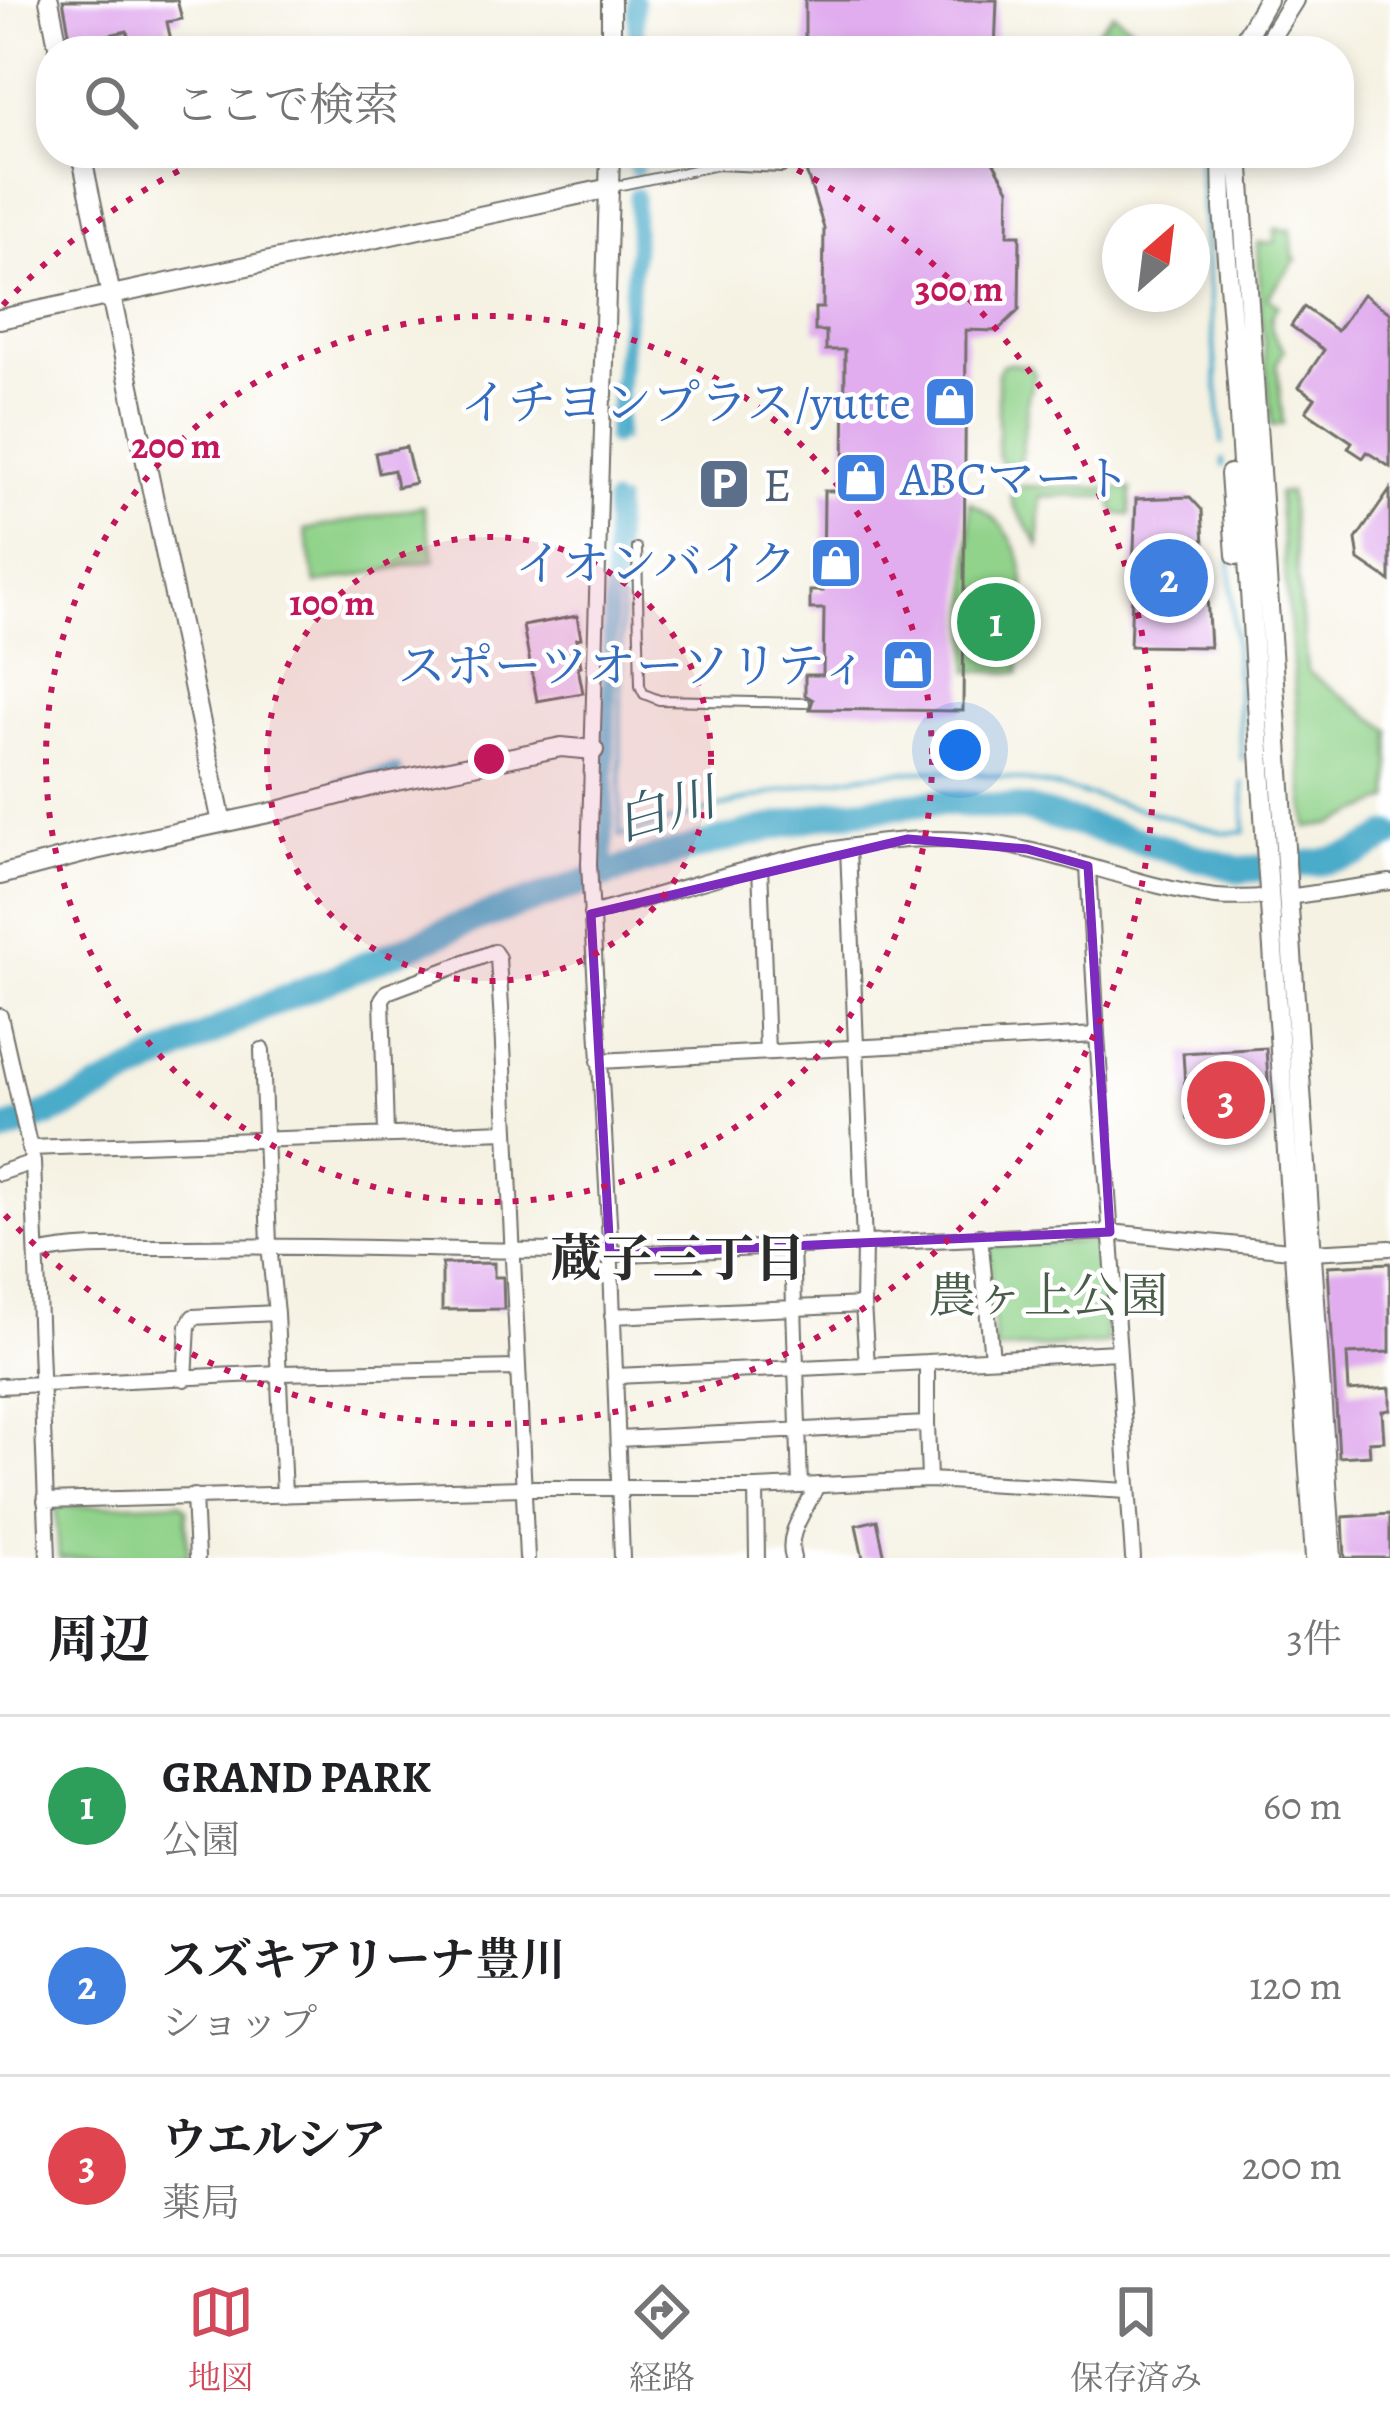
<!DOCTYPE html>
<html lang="ja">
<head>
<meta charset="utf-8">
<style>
  :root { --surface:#fff; --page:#f2f2f2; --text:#202124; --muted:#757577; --line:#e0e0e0; --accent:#d1495b }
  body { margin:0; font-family:Alegreya,"Noto Serif JP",serif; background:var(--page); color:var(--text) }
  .compass { position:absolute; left:1102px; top:204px; width:108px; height:108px; border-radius:50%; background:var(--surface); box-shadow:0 6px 18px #0003; rotate:28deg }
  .you { position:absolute; left:960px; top:750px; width:42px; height:42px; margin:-30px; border:9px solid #fff; border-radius:50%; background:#1a73e8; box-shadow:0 0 0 18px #1a73e833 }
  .badge { display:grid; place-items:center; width:78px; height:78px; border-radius:50%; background:var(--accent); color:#fff; font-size:39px; font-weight:700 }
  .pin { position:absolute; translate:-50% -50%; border:6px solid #fff; box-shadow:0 3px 12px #0006 }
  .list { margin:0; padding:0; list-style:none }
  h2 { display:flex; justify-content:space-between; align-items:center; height:156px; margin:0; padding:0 48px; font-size:51px }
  h2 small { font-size:39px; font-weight:400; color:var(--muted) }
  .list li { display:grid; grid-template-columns:78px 1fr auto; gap:36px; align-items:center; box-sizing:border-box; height:180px; padding:0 48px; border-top:3px solid var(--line) }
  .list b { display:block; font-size:45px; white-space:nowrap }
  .list p { margin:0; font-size:39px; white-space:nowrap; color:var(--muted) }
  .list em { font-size:39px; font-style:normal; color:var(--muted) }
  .icon { flex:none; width:66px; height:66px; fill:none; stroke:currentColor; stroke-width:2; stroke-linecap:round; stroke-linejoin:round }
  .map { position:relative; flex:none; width:1390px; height:1558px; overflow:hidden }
  .search { position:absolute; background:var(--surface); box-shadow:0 6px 18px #0003; left:36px; right:36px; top:36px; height:132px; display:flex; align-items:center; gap:30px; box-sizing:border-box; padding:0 42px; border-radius:48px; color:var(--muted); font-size:45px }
  .sheet { height:696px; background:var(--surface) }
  nav { display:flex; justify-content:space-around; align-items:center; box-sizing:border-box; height:168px; border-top:3px solid var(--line); background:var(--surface); font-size:33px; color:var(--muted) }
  nav a { display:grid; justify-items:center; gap:6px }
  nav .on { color:var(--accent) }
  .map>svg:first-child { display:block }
  .green { fill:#91d38b; stroke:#5e7f5b; stroke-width:3 }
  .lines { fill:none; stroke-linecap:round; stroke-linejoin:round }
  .stream { stroke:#4bacca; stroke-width:4.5 }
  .canal { stroke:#4bacca; stroke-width:15 }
  .river { stroke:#4bacca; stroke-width:27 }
  .building { fill:#e1adee }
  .service-casing { stroke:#72716b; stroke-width:12 }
  .minor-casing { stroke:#72716b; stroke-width:18 }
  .tertiary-casing { stroke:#72716b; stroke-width:22 }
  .service { stroke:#fff; stroke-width:8 }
  .minor { stroke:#fff; stroke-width:14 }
  .tertiary { stroke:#fff; stroke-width:18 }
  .marked { fill:none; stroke:#7b2cbf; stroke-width:9; stroke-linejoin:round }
  .ring { fill:none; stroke:#c2185b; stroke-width:6; stroke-dasharray:6 12 }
  .labels { text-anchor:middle; stroke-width:9; stroke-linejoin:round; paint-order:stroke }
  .shop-label { font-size:48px; fill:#366cbe; stroke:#fff; text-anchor:end }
  .service-label { font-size:48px; fill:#4e5e75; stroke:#fff; text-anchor:start }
  .park-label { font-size:48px; fill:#4a5d48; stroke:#fff }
  .water-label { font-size:51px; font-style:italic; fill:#385f6b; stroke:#fff }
  .neighbourhood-label { font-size:51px; font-weight:bold; fill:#2b2b2b; stroke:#fff }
  .centre { fill:#c2185b; stroke:#fff; stroke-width:6 }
  .ring-label { font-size:36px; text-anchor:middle; font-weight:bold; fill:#c2185b; stroke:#fff; stroke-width:9; stroke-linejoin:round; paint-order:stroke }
</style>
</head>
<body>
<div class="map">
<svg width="1390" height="1558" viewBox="0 0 1390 1558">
  <rect width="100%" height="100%" fill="#fff"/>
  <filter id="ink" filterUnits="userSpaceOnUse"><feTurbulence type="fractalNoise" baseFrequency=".00833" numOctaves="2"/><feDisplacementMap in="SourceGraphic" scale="24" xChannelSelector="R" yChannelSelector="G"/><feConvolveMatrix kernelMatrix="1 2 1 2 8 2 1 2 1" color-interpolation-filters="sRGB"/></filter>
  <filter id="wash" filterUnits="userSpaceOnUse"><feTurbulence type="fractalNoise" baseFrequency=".004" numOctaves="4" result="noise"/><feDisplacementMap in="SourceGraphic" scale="48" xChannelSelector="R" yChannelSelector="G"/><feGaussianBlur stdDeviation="2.7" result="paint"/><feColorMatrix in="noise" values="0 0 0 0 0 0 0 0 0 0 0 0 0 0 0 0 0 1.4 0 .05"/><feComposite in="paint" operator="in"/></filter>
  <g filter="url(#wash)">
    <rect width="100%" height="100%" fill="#f5f2e3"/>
    <path class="green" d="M 1113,13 L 1163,50 L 1050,48 L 1052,38 C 1086,40 1091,40 1113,13 Z
      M 1275,229 L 1291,230 L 1293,256 L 1296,259 L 1268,297 L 1278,305 C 1265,322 1272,335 1284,350 L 1277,363 L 1283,424 L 1272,426 L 1261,313 L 1258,243 L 1275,242 Z
      M 1008,363 L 1029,366 L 1035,374 L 1028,397 L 1020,467 L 1004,468 L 998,456 L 998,373 L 1002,365 Z
      M 1021,486 L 1131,489 L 1130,515 L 1118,514 L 1113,509 L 1113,497 L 1040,496 L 1039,545 L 1014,506 L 1011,497 L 1013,491 Z
      M 1289,492 L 1307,671 L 1390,730 L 1390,799 L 1333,824 L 1307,828 L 1278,493 Z
      M 970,502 C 1043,540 1023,605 1019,673 L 969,671 Z
      M 423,506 L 435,560 L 316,584 L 305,530 Z
      M 1100,1241 L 1107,1344 L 995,1350 L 989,1246 Z
      M 180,1502 L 186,1508 L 188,1558 L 59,1558 L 56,1511 L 59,1507 Z"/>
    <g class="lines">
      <path class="stream" d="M 642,51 L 642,0
        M 640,153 L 641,169
        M 1198,153 L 1222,443
        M 623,439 C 624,356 642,276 641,193
        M 1223,460 L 1223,466
        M 622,500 L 620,836 C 731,805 857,760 973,773 C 1059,782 1142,811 1225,833 L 1245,832 L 1243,783
        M 1230,561 L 1242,759"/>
      <path class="canal" d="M 635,0 L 635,51
        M 636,153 L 636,170
        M 613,438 L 636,248 L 636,195
        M 342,785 L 395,772
        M 606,874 L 612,502"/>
      <path class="river" d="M 0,1132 L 63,1108 L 259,1009 L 471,921 L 640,863 L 729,838 L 832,813 L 938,802 L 1027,809 L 1241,870 L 1322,862 L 1359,853 L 1390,835"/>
    </g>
    <g id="blocks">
      <path class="building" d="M 63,0 L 177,0 L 182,19 L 167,22 L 173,51 L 131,51 L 127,31 L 71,43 Z
        M 805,0 L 997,0 L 995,51 L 805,51 Z
        M 796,153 L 988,153 L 1009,189 L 1008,235 L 1020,235 L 1019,310 L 997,331 L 966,330 L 963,711 L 810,709 L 813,700 L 805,695 L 805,675 L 823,675 L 824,609 L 810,609 L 810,591 L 823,591 L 824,491 L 844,491 L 845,350 L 826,350 L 826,331 L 815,331 L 815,308 L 823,308 L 824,228 L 806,171 L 795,171 Z
        M 1363,294 L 1390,313 L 1390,467 L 1367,452 L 1363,458 L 1348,448 L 1352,442 L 1306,411 L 1315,398 L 1299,387 L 1324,350 L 1291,326 L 1304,307 L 1337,331 Z
        M 406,447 L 415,483 L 397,487 L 394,470 L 379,473 L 375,453 Z
        M 1390,490 L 1390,581 L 1359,560 L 1356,539 Z
        M 1190,497 L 1202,510 L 1210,647 L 1130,646 L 1136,499 Z
        M 577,616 L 581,638 L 576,639 L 581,666 L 578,667 L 583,693 L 537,701 L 523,626 Z
        M 1266,1048 L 1270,1113 L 1187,1118 L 1183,1053 Z
        M 494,1263 L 494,1277 L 503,1277 L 504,1309 L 442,1310 L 442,1264 Z
        M 1390,1263 L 1390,1352 L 1347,1354 L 1349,1391 L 1390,1388 L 1390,1410 L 1382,1411 L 1384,1441 L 1369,1442 L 1370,1455 L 1339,1457 L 1328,1266 Z
        M 1390,1514 L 1390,1558 L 1345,1558 L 1343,1517 Z
        M 877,1520 L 885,1558 L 863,1558 L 856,1525 Z"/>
    </g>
  </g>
  <g filter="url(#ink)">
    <use href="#blocks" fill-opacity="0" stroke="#72716b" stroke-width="3"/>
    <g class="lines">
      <g class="service-casing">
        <path id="service" d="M 612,187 L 718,165 L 782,168
          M 637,548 L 640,686 L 644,694 L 659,700 L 805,703"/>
      </g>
      <g class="minor-casing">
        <path id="minor" d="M 603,395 L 589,864 L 610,1240 L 622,1558
          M 760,866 L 767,1052
          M 1088,866 L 1097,1035 L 1133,1558
          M 1288,897 L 1390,882
          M 591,914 C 710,882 842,831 966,840 C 1052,847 1131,886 1216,897 C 1234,899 1253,897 1271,897
          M 0,1016 L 33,1162 L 48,1558
          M 262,1050 L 269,1245 L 276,1313 L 284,1495
          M 599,1061 L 1097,1035
          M 386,1134 L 382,999 L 387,992 L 494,952 L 498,958 L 502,1024 L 527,1558
          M 29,1148 L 506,1131
          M 0,1173 L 33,1162
          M 980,1236 L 992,1358
          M 792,1246 L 800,1485
          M 38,1254 C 81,1243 141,1248 186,1247 C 322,1244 458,1252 593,1251 L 626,1254 L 1110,1232 L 1310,1252 L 1390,1248
          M 612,1316 L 863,1305 L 864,1244 L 848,848
          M 927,1362 L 1117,1352
          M 867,1365 L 927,1362 L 927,1424
          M 615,1376 L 867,1365 L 863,1305
          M 185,1379 L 188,1326 L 193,1317 L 276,1313
          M 0,1386 L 280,1373 L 517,1368
          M 618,1439 L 927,1424 L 929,1480
          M 756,1488 L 757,1558
          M 194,1496 L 197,1558
          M 45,1501 L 523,1488 L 756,1488 L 929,1480 L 1128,1491
          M 793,1558 C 785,1533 807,1509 817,1485"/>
      </g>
      <g class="tertiary-casing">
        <path id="tertiary" d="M 49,0 L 59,51
          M 611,51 L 611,0
          M 1238,51 L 1267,0
          M 1262,51 L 1294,0
          M 81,153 L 222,823
          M 1222,153 L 1223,209 L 1237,384 L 1266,847 L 1315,1558
          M 1239,153 L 1332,1558
          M 0,319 L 610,188
          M 603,395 L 610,153
          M 1230,474 L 1236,555
          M 0,875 L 95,850 L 278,811 L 372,786 L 561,747 L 594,750"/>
      </g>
      <use href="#service" class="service"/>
      <use href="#minor" class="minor"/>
      <use href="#tertiary" class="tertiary"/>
    </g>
  </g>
  <path class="marked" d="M 908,839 L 1027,849 L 1088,866 L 1110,1232 L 610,1254 L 591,914 Z"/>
  <circle cx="489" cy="759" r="222" fill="#c2185b" fill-opacity=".12"/>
  <g class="ring">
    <circle cx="489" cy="759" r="222"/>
    <circle cx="489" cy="759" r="443"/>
    <path d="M3 305A665 665 0 0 1 213 154M765 154A665 665 0 1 1 3 1213"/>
  </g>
  <defs>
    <g id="shop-square" transform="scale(2.7)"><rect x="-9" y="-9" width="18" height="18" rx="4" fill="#3f7fe0" stroke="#fff"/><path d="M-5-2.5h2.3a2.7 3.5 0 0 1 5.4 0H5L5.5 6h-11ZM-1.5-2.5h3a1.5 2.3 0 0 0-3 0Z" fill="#fff"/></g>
    <g id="parking-square" transform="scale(2.7)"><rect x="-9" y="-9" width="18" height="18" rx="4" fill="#5c6f8a" stroke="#fff"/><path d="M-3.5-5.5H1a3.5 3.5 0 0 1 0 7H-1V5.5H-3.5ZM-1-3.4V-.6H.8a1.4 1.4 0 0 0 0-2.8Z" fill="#fff"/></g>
  </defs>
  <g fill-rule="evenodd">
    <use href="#shop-square" x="950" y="402"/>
    <use href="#shop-square" x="861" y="478"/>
    <use href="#parking-square" x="724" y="484"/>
    <use href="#shop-square" x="836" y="563"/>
    <use href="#shop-square" x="908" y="665"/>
  </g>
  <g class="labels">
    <g class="shop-label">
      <text x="911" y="419">イチヨンプラス/yutte</text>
      <text x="900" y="495" text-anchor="start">ABCマート</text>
      <text x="797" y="580">イオンバイク</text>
      <text x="869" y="682">スポーツオーソリティ</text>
    </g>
    <g class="service-label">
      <text x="763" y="501">E</text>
    </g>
    <g class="park-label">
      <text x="1048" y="1312">農ヶ上公園</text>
    </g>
    <g class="water-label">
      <text transform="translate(665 809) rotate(-16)" y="18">白川</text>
    </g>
    <g class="neighbourhood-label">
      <text x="678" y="1276">蔵子三丁目</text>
    </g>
  </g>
  <circle cx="489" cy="759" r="18" class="centre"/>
  <g class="ring-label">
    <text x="959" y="301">300 m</text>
    <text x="176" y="458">200 m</text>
    <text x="332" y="615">100 m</text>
  </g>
</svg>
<svg class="compass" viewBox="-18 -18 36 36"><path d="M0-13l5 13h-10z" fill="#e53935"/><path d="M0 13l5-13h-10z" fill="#757577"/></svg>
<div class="you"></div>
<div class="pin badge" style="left:996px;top:622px;background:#2e9e5b">1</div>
<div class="pin badge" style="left:1169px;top:578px;background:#3f7fe0">2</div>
<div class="pin badge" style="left:1226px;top:1100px;background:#e0444e">3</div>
<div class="search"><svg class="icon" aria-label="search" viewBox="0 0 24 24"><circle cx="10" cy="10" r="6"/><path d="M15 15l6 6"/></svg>ここで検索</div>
</div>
<section class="sheet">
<h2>周辺<small>3件</small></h2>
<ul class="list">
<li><span class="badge" style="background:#2e9e5b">1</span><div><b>GRAND PARK</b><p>公園</p></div><em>60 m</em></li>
<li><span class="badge" style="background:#3f7fe0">2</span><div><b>スズキアリーナ豊川</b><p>ショップ</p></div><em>120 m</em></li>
<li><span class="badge" style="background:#e0444e">3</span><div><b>ウエルシア</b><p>薬局</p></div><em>200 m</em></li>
</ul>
</section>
<nav>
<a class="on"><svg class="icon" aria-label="map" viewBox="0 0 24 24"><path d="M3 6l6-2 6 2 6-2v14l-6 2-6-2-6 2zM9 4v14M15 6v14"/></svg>地図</a>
<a><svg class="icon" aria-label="directions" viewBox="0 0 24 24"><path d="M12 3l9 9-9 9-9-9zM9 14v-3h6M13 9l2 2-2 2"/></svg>経路</a>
<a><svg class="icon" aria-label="saved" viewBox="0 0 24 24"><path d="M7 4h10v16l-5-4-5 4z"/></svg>保存済み</a>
</nav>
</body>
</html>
